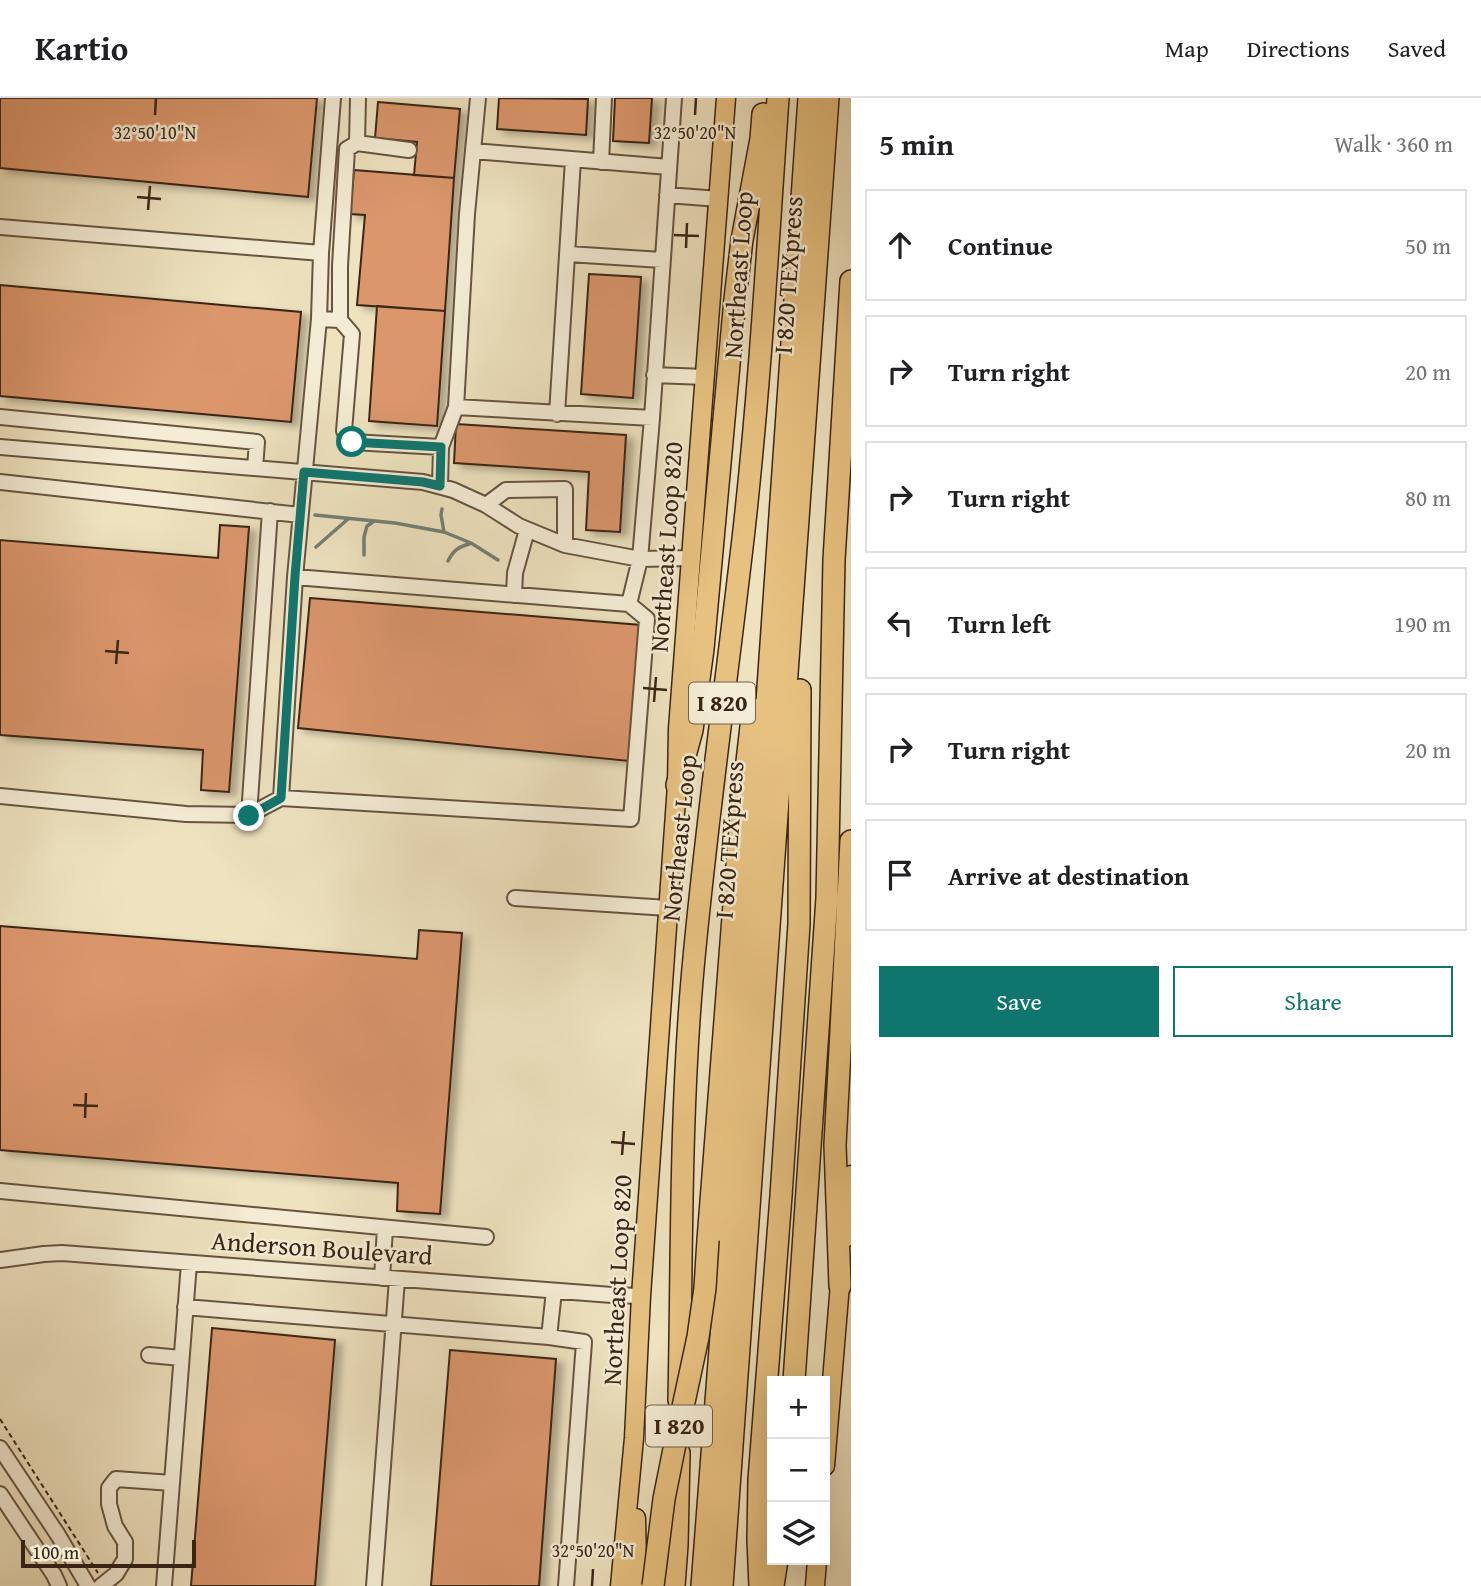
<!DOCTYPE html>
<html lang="en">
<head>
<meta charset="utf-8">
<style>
  :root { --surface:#fff; --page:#f2f2f2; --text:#202124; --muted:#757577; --line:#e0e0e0; --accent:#0f766e }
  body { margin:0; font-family:"Gentium Book Plus",serif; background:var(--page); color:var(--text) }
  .controls { position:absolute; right:21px; bottom:21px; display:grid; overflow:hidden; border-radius:0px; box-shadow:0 7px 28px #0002 }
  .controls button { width:63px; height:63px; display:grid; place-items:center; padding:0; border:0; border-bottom:2px solid var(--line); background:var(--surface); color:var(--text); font:35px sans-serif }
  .scale { position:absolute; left:21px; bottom:18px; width:175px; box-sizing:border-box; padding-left:7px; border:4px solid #3a2515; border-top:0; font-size:19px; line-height:24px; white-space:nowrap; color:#3a2515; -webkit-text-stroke:5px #f4ecd5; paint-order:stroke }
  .stop { position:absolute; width:21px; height:21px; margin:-16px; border:5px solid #0f766e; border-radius:50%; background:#fff }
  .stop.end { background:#0f766e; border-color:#fff; box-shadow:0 2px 7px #0008 }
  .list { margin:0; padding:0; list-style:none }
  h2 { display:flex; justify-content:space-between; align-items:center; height:91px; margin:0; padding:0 28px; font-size:30px }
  h2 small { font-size:23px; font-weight:400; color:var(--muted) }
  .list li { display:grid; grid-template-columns:46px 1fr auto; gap:21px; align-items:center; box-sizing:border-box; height:112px; margin:0 14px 14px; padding:0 14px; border:2px solid var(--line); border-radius:0px }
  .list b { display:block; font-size:26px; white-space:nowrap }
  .list em { font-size:23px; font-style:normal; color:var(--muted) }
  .actions { display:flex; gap:14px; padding:21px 28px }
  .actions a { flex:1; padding:16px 0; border:2px solid var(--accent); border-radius:0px; text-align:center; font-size:24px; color:var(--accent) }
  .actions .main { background:var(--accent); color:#fff }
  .icon { flex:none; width:38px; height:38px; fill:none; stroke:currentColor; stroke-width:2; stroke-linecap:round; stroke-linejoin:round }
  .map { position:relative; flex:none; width:851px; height:1488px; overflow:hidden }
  header { display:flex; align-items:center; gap:42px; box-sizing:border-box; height:98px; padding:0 35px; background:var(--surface); border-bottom:2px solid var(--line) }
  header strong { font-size:33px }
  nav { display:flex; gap:38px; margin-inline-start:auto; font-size:24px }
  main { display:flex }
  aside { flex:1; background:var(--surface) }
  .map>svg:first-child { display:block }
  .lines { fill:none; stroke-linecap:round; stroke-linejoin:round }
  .stream { stroke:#748076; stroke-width:3.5 }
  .building { fill:#db966c; stroke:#3a2515; stroke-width:2; filter:url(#shadow) }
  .minor-casing { stroke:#675440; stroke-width:18 }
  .major-casing { stroke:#3a2515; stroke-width:21 }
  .highway-casing { stroke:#3a2515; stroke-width:24 }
  .path { stroke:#3a2515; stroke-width:2; stroke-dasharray:5 3.5; stroke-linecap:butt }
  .minor { stroke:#f4ecd5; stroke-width:14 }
  .major { stroke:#e7c180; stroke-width:18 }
  .highway { stroke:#e7c180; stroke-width:21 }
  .highway-bridge-casing { stroke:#3a2515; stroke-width:24; stroke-linecap:butt }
  .highway-bridge { stroke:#e7c180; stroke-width:21 }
  .route { stroke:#0f766e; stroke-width:9 }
  .ticks { fill:none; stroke:#3a2515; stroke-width:2.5 }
  .labels { text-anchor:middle; stroke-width:5; stroke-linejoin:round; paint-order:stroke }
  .shield { fill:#f4ecd5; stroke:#72614f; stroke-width:2 }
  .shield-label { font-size:24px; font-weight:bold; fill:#3a2515 }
  .street-label { font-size:26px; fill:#3a2515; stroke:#f4ecd5 }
  .ticks-label { font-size:18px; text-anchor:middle; fill:#3a2515; stroke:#f4ecd5; stroke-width:5; stroke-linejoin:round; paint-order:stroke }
</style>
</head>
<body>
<header>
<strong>Kartio</strong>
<nav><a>Map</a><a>Directions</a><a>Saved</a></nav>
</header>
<main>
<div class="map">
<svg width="851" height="1488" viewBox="0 0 851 1488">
  <defs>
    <filter id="shadow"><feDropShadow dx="7" dy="4" stdDeviation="3.5" flood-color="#0004"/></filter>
  </defs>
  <rect width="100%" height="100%" fill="#eee2bf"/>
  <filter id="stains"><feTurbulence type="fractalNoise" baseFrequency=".00286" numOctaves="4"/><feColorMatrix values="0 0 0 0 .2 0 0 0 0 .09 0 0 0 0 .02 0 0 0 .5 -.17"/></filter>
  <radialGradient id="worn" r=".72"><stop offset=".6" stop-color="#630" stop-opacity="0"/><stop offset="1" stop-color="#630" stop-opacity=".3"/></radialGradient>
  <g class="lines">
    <path class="stream" d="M 442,411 L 441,417 L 444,434
      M 315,417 L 395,425 L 444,434 L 471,445 L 498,462
      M 316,449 L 348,421
      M 364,457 L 364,439 L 367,428 L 373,424
      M 448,463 C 453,453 458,449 469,446"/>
  </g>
  <path class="building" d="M 0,0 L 317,0 L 308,99 L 0,70 Z
    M 499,0 L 588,1 L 586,37 L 497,31 Z
    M 615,0 L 652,0 L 649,45 L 613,43 Z
    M 378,4 L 460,11 L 454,80 L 414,77 L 417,44 L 375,40 Z
    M 354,72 L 454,80 L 445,213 L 357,207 L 365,117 L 350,116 Z
    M 589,176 L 641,179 L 633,300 L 581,296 Z
    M 0,187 L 301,214 L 291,324 L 0,298 Z
    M 377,208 L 445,213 L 437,328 L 369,323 Z
    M 456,326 L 626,337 L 620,434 L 586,432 L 589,374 L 454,365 Z
    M 220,427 L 249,429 L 229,694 L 201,692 L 203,652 L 0,637 L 0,442 L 218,460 Z
    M 310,500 L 641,527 L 629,663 L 298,630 Z
    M 0,828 L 417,861 L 419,832 L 462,835 L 440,1116 L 397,1113 L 398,1085 L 0,1052 Z
    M 212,1230 L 335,1242 L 315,1488 L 191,1488 Z
    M 450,1252 L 556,1261 L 539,1488 L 431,1488 Z"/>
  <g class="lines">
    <g class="minor-casing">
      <path id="minor" d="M 357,45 L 409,52
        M 473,53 L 669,69
        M 601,64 L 604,0
        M 667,97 L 719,101
        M 0,129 L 321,155
        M 568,156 L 662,162
        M 319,221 L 340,222 L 352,236 L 344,333 L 352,344 L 441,349
        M 340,222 L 340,168 L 347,51 L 357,45 L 358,0
        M 654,277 L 705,279
        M 456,309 L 652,320
        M 557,316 L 573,62
        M 0,319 L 257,344 L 255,370
        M 0,349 L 423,384 L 453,392 L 486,407 L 519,428 L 565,447 L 640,461 L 691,460
        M 0,384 L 300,417
        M 440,388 L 441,349 L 456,309 L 467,116 L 478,0
        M 486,407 L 506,392 L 565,391 L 565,447
        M 295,479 L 629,506 L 640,461 L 652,320 L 674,0
        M 514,497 L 515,475 L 527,432
        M 0,698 L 186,716 L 249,717 L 281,700 L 295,479 L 319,221 L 321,155 L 333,0
        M 281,700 L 631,721 L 647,521 L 629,506
        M 249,717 L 270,413
        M 515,800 L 668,810
        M 0,1093 L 486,1139
        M 0,1162 L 44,1156 L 62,1155 L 612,1197 L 641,1198
        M 382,1180 L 385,1130
        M 554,1193 L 549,1239 L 584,1244 L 566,1488
        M 185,1209 L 549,1239
        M 149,1257 L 181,1260
        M 0,1350 L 58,1437 L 88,1488
        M 0,1396 L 54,1477 L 59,1488
        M 101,1488 L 116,1476 L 125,1461 L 125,1444 L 115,1428 L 109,1406 L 109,1390 L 116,1381 L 172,1385
        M 164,1488 L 189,1165
        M 374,1488 L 397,1181"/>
    </g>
    <g class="major-casing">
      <path id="major" d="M 845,1140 L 851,1077
        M 825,1368 L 841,1174
        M 620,1488 L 634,1340 L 641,1198 L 677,687 L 678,631 L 726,0
        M 636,1488 L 637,1468 L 636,1420
        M 815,1488 L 817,1462"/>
    </g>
    <g class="highway-casing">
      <path id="highway" d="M 677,687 L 692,632 L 703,551 L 735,201 L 742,142 L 761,41 L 763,16
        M 708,1142 L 741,716 L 753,611
        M 840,1188 L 835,1047 L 851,743
        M 794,1283 L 827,800 L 834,462 L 851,183
        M 679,1302 C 682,1162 680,1022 692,882 C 705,732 727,582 744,432 C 760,288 768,144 778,0
        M 674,1488 L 677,1447 L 679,1355
        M 702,1488 L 743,949 L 809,0
        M 722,1488 L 828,0
        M 760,1488 L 758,1442 L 759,1382 L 781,1098 L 799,826 L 800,592
        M 773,1488 L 777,1462"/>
    </g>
    <path class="path" d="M 0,1321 L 98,1475"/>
    <use href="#minor" class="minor"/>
    <use href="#major" class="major"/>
    <use href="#highway" class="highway"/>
    <g class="highway-bridge-casing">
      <path id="highway-bridge" d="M 653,1488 L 664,1401 L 675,1346 L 698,1239 L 705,1190 L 708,1142"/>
    </g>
    <use href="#highway-bridge" class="highway-bridge"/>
  </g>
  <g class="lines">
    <path class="route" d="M 249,718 L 281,700 L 295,478 L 304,374 L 423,384 L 440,388 L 441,349 L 352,344"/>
  </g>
  <path class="ticks" d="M 155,17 L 156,0M 695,17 L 696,0M 137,99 L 161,101M 148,112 L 150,88M 674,137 L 699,138M 686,150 L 687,125M 105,553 L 129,555M 116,566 L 118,542M 643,590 L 667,592M 654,604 L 656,579M 73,1007 L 98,1008M 85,1020 L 86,995M 611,1044 L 635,1046M 622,1057 L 624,1033M 592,1488 L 593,1471"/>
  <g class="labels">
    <g class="shield">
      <rect x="689" y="584.5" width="66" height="41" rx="5"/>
      <rect x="646" y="1307.5" width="66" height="41" rx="5"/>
    </g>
    <g class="shield-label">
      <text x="722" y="613">I 820</text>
      <text x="679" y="1336">I 820</text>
    </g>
    <g class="street-label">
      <text transform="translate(738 177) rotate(-86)" y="9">Northeast Loop</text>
      <text transform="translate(788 177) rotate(-86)" y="9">I 820 TEXpress</text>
      <text transform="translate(666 449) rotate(-86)" y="9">Northeast Loop 820</text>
      <text transform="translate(679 740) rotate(-84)" y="9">Northeast Loop</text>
      <text transform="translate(729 742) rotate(-86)" y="9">I 820 TEXpress</text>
      <text transform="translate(322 1150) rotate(4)" y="9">Anderson Boulevard</text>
      <text transform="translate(617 1182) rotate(-87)" y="9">Northeast Loop 820</text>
    </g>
  </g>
  <g class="ticks-label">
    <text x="155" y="41">32°50'10"N</text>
    <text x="695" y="41">32°50'20"N</text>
    <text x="593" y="1459">32°50'20"N</text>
  </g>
  <rect width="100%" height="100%" filter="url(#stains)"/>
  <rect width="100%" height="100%" fill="url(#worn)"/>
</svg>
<div class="controls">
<button>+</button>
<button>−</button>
<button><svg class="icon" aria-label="layers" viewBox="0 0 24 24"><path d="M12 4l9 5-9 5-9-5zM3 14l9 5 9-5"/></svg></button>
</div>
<div class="scale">100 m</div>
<div class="stop" style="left:352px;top:344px"></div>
<div class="stop end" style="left:249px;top:718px"></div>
</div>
<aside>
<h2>5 min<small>Walk · 360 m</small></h2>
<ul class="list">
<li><svg class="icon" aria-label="ahead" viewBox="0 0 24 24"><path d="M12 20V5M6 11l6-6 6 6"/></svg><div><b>Continue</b></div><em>50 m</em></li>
<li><svg class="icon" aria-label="right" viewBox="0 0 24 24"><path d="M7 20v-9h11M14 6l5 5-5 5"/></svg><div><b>Turn right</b></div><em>20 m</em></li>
<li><svg class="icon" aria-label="right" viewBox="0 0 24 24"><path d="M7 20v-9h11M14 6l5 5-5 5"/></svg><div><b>Turn right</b></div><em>80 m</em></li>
<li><svg class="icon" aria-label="left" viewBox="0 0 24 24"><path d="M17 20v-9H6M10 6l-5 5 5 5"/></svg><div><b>Turn left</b></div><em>190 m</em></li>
<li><svg class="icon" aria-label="right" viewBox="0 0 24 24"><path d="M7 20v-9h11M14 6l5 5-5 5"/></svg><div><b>Turn right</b></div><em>20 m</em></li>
<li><svg class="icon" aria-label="arrive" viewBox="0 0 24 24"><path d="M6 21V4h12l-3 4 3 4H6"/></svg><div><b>Arrive at destination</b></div></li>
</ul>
<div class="actions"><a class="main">Save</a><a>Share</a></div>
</aside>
</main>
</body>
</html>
